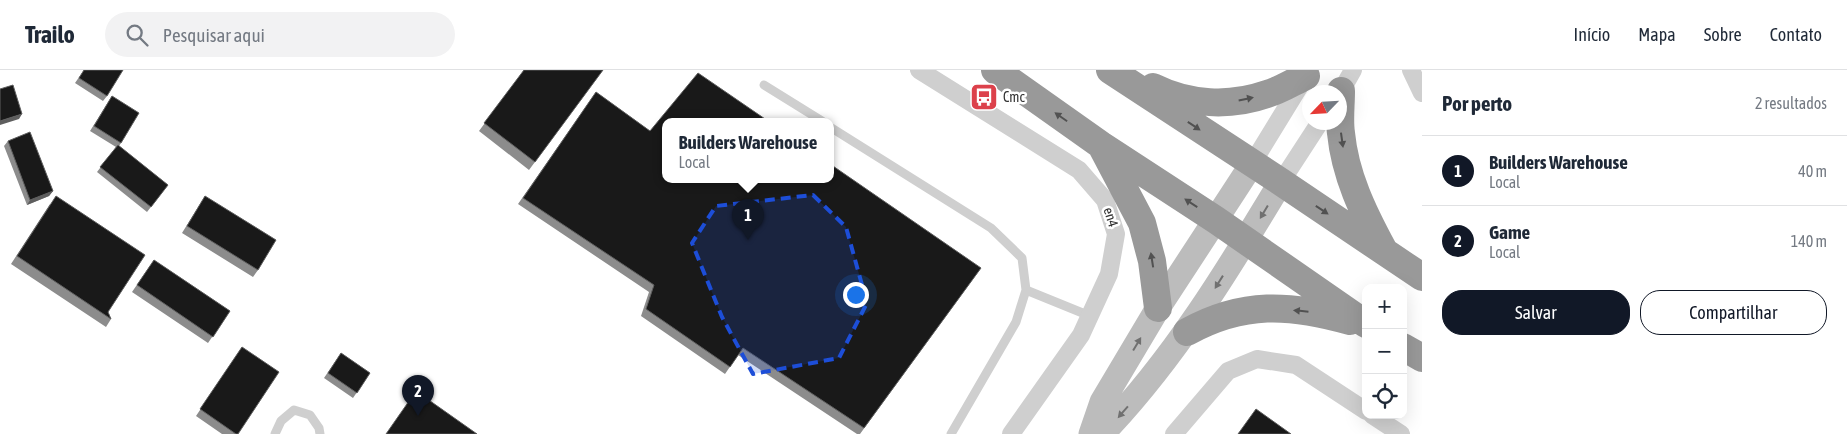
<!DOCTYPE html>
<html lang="pt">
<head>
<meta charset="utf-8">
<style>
  :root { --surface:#fff; --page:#f2f2f3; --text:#1f2937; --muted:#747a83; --line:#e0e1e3; --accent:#111827 }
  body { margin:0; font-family:"Asap Condensed",sans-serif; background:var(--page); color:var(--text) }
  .controls { position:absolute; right:15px; bottom:15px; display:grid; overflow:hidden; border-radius:10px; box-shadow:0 5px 20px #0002 }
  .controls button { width:45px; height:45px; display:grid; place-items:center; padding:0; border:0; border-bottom:1px solid var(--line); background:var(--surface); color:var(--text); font:25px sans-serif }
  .compass { position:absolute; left:1302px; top:15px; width:45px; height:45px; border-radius:50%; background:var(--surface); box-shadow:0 5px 20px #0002; rotate:245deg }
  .you { position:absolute; left:855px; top:224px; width:18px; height:18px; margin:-12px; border:4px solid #fff; border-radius:50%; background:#1a73e8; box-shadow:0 0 0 8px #1a73e833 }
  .badge { display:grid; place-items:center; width:32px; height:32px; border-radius:50%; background:var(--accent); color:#fff; font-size:16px; font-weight:700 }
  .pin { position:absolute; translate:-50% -41px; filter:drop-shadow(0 1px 2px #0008) }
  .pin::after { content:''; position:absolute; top:26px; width:18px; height:15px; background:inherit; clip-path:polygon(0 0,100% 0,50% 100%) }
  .popup { position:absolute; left:662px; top:48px; width:172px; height:65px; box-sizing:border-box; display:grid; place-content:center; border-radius:10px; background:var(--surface); filter:drop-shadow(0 1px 4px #0005); font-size:16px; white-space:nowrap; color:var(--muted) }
  .popup b { font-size:19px; color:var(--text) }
  .popup::after { content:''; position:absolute; left:50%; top:100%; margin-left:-10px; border:10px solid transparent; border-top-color:var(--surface) }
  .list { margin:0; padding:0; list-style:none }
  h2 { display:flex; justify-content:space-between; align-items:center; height:65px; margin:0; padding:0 20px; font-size:21px }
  h2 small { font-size:16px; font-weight:400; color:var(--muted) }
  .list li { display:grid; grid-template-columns:32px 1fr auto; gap:15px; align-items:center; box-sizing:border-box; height:70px; padding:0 20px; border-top:1px solid var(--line) }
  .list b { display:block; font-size:19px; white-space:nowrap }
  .list p { margin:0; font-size:16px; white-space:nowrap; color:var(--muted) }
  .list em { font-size:16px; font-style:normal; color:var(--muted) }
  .actions { display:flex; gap:10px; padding:15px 20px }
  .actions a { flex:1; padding:11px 0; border:1px solid var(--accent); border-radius:20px; text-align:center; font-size:18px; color:var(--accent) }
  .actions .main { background:var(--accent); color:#fff }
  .icon { flex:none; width:28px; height:28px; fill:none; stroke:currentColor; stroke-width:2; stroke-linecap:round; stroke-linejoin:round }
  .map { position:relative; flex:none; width:1422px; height:364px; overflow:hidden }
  header { display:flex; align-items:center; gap:30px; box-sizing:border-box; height:70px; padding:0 25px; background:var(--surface); border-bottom:1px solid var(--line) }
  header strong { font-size:24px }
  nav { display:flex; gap:28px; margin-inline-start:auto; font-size:18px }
  .search { width:350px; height:45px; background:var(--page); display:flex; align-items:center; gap:12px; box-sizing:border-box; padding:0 18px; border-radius:28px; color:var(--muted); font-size:19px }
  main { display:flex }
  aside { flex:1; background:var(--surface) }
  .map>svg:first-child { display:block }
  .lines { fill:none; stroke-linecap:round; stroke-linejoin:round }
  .lane { stroke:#cfcfcf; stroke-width:9 }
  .street { stroke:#cfcfcf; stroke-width:18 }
  .secondary { stroke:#bcbcbc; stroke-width:25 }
  .highway { stroke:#999; stroke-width:28 }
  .wall { fill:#8c8c8c }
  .shaded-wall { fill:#5e5e5e }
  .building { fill:#191919; stroke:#5e5e5e }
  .oneway { fill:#515151 }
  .oneway2 { fill:#707070 }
  .marked { fill:#1d4ed8; fill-opacity:0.2; stroke:#1d4ed8; stroke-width:4; stroke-dasharray:10 6; stroke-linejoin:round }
  .labels { text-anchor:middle; stroke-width:5; stroke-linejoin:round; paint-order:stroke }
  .poi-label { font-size:14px; fill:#323232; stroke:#fff; text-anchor:start }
  .street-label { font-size:14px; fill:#323232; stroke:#fff }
</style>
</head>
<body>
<header>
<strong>Trailo</strong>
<div class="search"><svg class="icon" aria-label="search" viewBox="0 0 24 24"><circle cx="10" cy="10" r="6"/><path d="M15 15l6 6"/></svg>Pesquisar aqui</div>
<nav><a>Início</a><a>Mapa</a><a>Sobre</a><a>Contato</a></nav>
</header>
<main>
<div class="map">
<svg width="1422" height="364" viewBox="0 0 1422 364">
  <rect width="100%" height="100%" fill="#fff"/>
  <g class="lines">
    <path class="lane" d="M 764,15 L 822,51
      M 830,57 L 991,158 L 1022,188 L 1026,220 L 1016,252 L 951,364
      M 1026,220 L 1090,246
      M 275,364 L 281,351 L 294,340 L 310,345 L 319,358 L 320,364"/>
    <path class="street" d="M 919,0 L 1079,100 L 1105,130 L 1116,164 L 1109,204 L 1081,265 L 1011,364
      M 1411,0 L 1422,23
      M 1340,23 L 1353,0
      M 1252,94 L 1304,9
      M 1281,112 L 1320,52
      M 1372,345 L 1401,364
      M 1174,364 L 1228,301 L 1257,289 L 1296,295 L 1366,341"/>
    <path class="secondary" d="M 1091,364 L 1102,332 L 1158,238 L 1252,94
      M 1102,364 C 1174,289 1228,200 1281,112"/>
    <path class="highway" d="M 995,0 L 1101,75 L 1216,150 L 1366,254
      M 1110,0 L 1281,112 L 1422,207
      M 1153,17 C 1189,35 1230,37 1267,24 C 1281,20 1293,12 1306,6
      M 1341,21 C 1341,35 1339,50 1341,63 C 1345,105 1363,142 1383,179
      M 1102,77 L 1142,153 L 1152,191 L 1158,238
      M 1187,262 C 1243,231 1290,234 1350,251
      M 1403,277 L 1422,288"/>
  </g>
  <path class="wall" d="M 84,0 L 107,26 L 103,31 L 75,13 Z
    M 524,0 L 603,0 L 529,100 L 479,61 Z
    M 596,22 L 650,61 L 981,198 L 860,364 L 857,364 L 738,285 L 725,304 L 641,246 L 649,222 L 518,134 Z
    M 112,26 L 121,73 L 119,76 L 168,115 L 147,142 L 97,102 L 116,77 L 90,61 Z
    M 8,71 L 53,121 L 49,126 L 27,135 L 4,76 Z
    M 205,126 L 258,200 L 253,207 L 182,163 Z
    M 50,134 L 111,249 L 106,257 L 11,194 Z
    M 154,190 L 230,241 L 208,273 L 132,222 Z
    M 242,277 L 238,364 L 222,364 L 196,346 Z
    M 341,283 L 370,303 L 353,328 L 324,308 Z"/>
  <path class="shaded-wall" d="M 22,44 L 19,49 L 0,55 L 0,51 Z
    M 53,121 L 49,126 L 27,135 L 30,130 Z"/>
  <path class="building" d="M 84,0 L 123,0 L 107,26 L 79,8 Z
    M 524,0 L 603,0 L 535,92 L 484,53 Z
    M 698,3 L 768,51 L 666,51 L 666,109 L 830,109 L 830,94 L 981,198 L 864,358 L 743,278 L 730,297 L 646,239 L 654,215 L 523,128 L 596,22 L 650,61 Z
    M 13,15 L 22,44 L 0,51 L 0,19 Z
    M 112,26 L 139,43 L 121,73 L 94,56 Z
    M 30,62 L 53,121 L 30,130 L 8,71 Z
    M 118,75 L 168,115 L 151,137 L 100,97 Z
    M 56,126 L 145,185 L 108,242 L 111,249 L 17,186 Z
    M 205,126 L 276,170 L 258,200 L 187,156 Z
    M 154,190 L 230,241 L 213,267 L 137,215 Z
    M 242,277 L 279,302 L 238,364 L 236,364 L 200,339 Z
    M 341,283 L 370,303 L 357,323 L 328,303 Z
    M 416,321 L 477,364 L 386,364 Z
    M 1256,339 L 1291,364 L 1238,364 Z"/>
  <defs><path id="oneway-solid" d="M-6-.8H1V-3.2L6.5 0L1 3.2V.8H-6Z" transform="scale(1.25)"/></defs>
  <g class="oneway">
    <use href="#oneway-solid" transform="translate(1246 29) rotate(-12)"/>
    <use href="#oneway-solid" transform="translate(1061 47) rotate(-145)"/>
    <use href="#oneway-solid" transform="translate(1194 56) rotate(34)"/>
    <use href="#oneway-solid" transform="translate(1342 70) rotate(82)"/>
    <use href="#oneway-solid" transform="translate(1191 133) rotate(-147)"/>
    <use href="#oneway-solid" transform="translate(1322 140) rotate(34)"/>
    <use href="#oneway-solid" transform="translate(1152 190) rotate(-99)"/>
    <use href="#oneway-solid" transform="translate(1301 241) rotate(-174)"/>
  </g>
  <g class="oneway2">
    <use href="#oneway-solid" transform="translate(1264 142) rotate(121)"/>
    <use href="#oneway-solid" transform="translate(1219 212) rotate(122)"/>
    <use href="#oneway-solid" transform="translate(1137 274) rotate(-59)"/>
    <use href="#oneway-solid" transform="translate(1123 342) rotate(131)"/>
  </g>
  <path class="marked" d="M 813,125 L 846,157 L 867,233 L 839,288 L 753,304 L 722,247 L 692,173 L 716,136 Z"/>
  <defs>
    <g id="bus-square" transform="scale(1.4375)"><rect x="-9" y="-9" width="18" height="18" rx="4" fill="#dc414b" stroke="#fff"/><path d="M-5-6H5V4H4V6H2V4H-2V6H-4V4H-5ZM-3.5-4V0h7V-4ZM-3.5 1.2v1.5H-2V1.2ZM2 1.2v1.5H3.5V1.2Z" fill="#fff"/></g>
  </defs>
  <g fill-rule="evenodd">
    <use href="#bus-square" x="984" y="27"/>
  </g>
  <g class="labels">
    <g class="poi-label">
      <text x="1003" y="32">Cmc</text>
    </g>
    <g class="street-label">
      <text transform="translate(1111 147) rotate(72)" y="5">en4</text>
    </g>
  </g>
</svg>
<div class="controls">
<button>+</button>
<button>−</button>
<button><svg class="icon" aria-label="locate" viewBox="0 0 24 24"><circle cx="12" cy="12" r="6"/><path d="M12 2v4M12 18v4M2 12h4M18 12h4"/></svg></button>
</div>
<svg class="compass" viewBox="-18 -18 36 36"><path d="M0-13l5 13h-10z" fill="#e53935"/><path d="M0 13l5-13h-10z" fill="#747a83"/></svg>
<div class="you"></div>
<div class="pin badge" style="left:748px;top:170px">1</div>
<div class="popup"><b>Builders Warehouse</b>Local</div>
<div class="pin badge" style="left:418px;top:346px">2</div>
</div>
<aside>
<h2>Por perto<small>2 resultados</small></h2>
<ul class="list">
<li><span class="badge">1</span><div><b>Builders Warehouse</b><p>Local</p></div><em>40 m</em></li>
<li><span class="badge">2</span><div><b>Game</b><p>Local</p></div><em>140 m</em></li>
</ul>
<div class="actions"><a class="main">Salvar</a><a>Compartilhar</a></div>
</aside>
</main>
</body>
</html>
